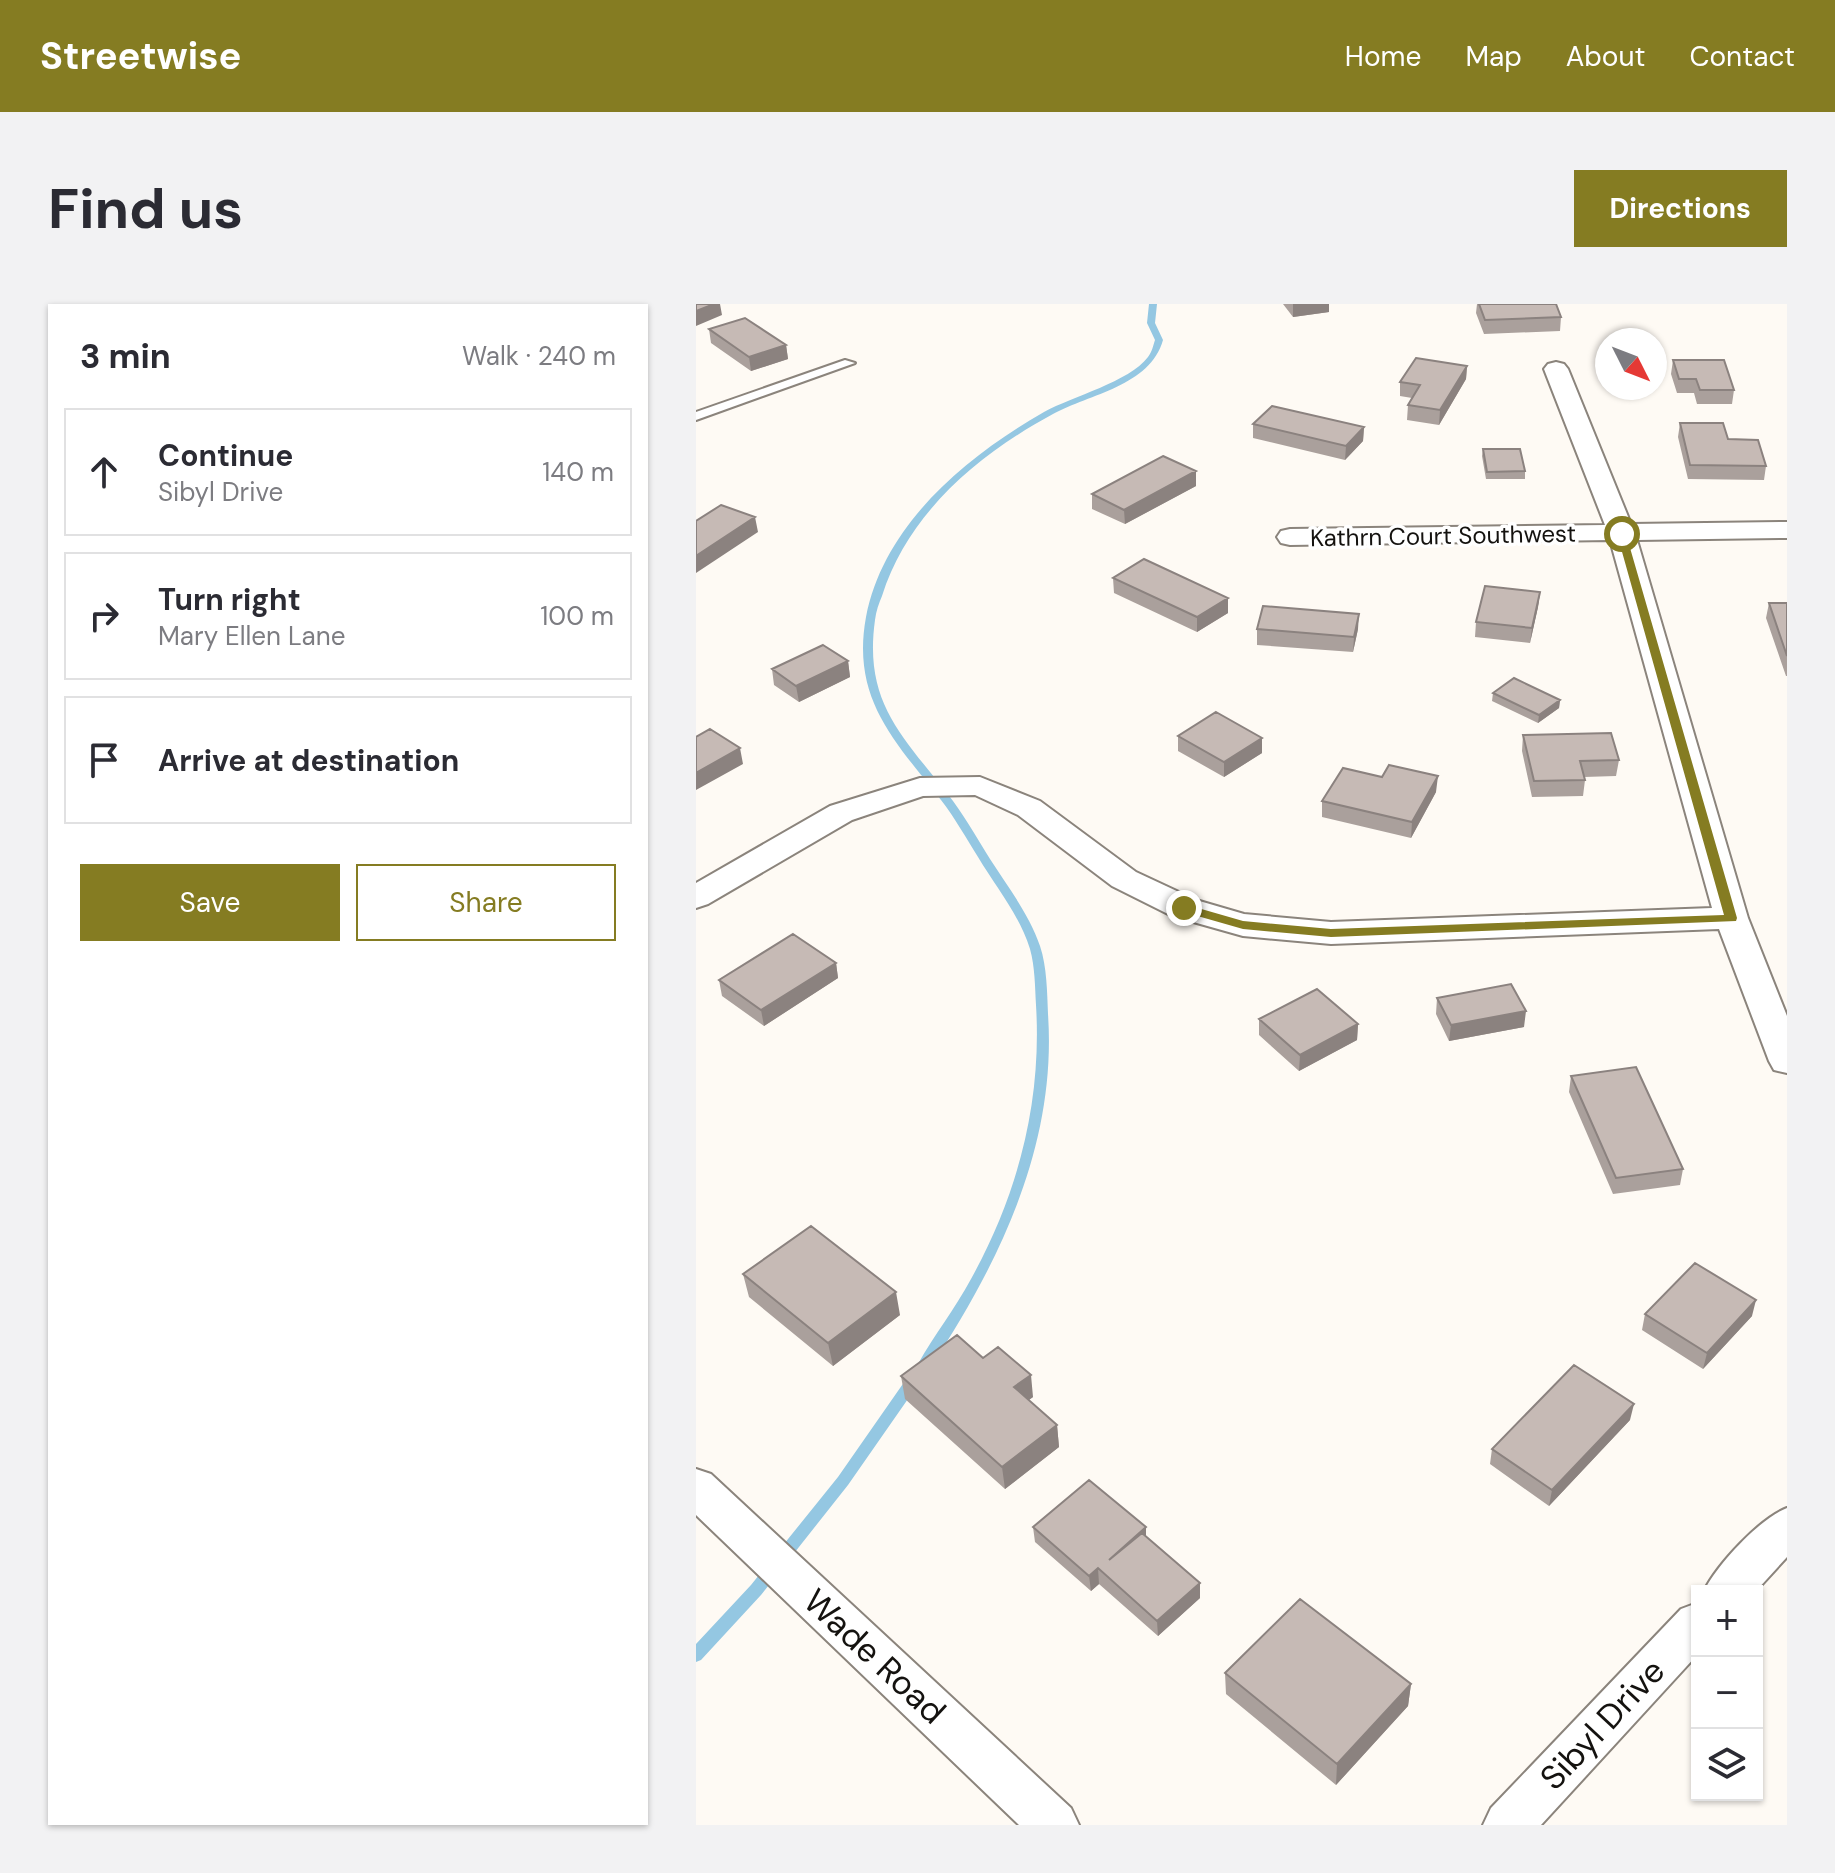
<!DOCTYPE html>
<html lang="en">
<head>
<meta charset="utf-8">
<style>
  :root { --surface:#fff; --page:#f2f2f3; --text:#2b2b33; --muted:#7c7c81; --line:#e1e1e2; --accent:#857c22 }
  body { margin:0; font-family:"DM Sans",sans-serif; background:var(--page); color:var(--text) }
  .controls { position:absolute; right:24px; bottom:24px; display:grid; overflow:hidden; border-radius:0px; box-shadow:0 2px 6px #0004 }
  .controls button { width:72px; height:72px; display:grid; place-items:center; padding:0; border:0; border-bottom:2px solid var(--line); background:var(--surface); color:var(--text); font:40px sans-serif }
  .compass { position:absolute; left:899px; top:24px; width:72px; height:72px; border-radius:50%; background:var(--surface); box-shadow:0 2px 6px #0004; rotate:132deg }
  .stop { position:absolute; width:24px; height:24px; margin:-18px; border:6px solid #857c22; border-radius:50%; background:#fff }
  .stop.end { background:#857c22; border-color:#fff; box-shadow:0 2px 8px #0008 }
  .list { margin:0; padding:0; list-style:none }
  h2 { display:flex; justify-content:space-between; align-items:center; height:104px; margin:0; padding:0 32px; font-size:34px }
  h2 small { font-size:26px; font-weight:400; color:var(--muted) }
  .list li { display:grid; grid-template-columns:52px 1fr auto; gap:24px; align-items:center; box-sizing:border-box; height:128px; margin:0 16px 16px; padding:0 16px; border:2px solid var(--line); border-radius:0px }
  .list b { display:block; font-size:30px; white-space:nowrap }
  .list p { margin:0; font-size:26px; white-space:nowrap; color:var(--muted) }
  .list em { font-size:26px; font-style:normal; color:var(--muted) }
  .actions { display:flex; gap:16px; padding:24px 32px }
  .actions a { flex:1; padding:18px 0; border:2px solid var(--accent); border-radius:0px; text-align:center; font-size:28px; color:var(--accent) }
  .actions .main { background:var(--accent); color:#fff }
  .icon { flex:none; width:44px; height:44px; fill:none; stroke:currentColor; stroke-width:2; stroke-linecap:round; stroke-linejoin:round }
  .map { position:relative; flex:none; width:1091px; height:1521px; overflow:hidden; border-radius:0px }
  header { display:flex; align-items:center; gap:48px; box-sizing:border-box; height:112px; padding:0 40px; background:var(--accent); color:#fff }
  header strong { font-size:38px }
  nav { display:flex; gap:44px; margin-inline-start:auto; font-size:28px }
  .intro { display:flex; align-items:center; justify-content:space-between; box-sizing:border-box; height:192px; padding:0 48px }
  h1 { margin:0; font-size:56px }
  .button { padding:20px 36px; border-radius:0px; background:var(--accent); color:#fff; font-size:28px; font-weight:700 }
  main { display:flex; gap:48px; padding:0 48px }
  aside { flex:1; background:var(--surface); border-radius:0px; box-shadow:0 2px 6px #0004 }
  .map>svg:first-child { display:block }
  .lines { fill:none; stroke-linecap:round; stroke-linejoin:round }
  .stream { fill:#94c7e2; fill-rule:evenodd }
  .lane-casing { stroke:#8b847c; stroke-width:4 }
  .street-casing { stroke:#8b847c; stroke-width:4 }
  .lane { fill:#fff; fill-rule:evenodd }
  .street { fill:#fff; fill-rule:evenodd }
  .wall { fill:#aaa09c }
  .shaded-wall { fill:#8b827f }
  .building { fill:#c6bab5; stroke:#8b827f; stroke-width:2 }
  .route { fill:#857c22 }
  .labels { text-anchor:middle; stroke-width:7; stroke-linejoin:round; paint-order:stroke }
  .far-street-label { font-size:24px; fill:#14120f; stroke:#fff }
  .near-street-label { font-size:34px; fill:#14120f; stroke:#fff }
</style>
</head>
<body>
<header>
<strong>Streetwise</strong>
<nav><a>Home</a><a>Map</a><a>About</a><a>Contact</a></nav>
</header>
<div class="intro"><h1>Find us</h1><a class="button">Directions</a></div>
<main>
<aside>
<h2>3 min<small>Walk · 240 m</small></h2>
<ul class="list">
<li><svg class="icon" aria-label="ahead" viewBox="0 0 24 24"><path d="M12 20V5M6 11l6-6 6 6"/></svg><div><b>Continue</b><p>Sibyl Drive</p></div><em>140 m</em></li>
<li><svg class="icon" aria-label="right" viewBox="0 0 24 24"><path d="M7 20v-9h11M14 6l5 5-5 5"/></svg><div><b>Turn right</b><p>Mary Ellen Lane</p></div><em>100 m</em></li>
<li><svg class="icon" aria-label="arrive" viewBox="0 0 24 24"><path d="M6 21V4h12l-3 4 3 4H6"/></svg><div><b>Arrive at destination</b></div></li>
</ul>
<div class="actions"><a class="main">Save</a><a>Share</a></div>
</aside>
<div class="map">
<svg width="1091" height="1521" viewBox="0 0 1091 1521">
  <rect width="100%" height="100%" fill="#fefaf4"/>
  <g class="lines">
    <path class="stream" d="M 453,0 L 461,0 L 459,19 L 467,36 C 454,82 394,90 357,110 C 283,150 212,209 186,292 C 183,299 180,307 179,316 C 167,402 210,435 257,497 C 271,516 282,536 294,555 C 312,583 333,610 344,642 C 351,663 351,688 352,710 C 361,840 304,958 234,1064 L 229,1065 L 224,1064 L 222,1060 C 238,1031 259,1005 275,975 C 322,890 346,798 340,701 C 339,683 339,663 334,645 C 324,612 300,583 282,553 C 270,534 259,514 245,496 C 199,437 155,395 170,313 C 188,220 270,153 348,108 C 377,92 433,78 452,53 C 456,48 457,42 459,36 L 451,19 Z
      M 216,1072 L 221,1074 L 223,1078 L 221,1082 L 152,1181 L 65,1291 L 5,1356 L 0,1358 L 0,1340 L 55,1281 L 142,1173 L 211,1074 Z"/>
    <g class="lane-casing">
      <path id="lane" d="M 149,56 L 159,59 L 0,116 L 0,108 Z"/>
    </g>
    <g class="street-casing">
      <path id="street" d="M 860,58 L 868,60 L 872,65 L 935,220 L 1091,218 L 1091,234 L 941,236 L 1052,614 L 1091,712 L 1091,769 L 1078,766 L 1073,757 L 1023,625 L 635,640 L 547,632 L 476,612 L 416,582 L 322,511 L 279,491 L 227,492 L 156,516 L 12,600 L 0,604 L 0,579 L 134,502 L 224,474 L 284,473 L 344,497 L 440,568 L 500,596 L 548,610 L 635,618 L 1016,604 L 914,236 L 594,241 L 585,239 L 581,233 L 585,227 L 594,225 L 909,221 L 848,65 L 852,60 Z
        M 0,1165 L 15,1170 L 375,1504 L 383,1521 L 323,1521 L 0,1211 Z
        M 1091,1204 L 1091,1253 L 1060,1287 L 1008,1287 C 1021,1261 1064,1214 1091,1204 Z
        M 1001,1299 L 1001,1351 L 845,1521 L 787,1521 L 795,1504 L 985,1305 Z"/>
    </g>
    <use href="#lane" class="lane"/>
    <use href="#street" class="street"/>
  </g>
  <path class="wall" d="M 587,0 L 633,0 L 633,8 L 597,13 Z
    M 781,0 L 860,0 L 865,13 L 864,27 L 788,30 L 780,9 Z
    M 13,25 L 90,41 L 92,55 L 55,67 L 15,39 Z
    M 977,56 L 1038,86 L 1036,100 L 1001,100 L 998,89 L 981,89 L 975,70 Z
    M 771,62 L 770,75 L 743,121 L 711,116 L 712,101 L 716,94 L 704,92 L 704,78 Z
    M 984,119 L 1032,135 L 1070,162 L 1068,176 L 992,175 L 982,133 Z
    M 557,120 L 668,123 L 667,137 L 649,156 L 557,134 Z
    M 787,145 L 829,167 L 829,175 L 790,175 L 786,152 Z
    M 500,182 L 429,220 L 396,205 L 396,190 Z
    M 417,274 L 532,294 L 532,309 L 501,328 L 418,289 Z
    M 844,288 L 842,303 L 834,339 L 779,333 L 780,318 Z
    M 1073,299 L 1091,299 L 1091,372 L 1090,372 L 1070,314 Z
    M 561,325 L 662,325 L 657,348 L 561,341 Z
    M 152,357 L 154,373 L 103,398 L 78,381 L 76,365 Z
    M 797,389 L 864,396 L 863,404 L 842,419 L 796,397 Z
    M 827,431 L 923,456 L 920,472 L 888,473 L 889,476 L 887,492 L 836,493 L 826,447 Z
    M 482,432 L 566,434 L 566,449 L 528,473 L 482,447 Z
    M 740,488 L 715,534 L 626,513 L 626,497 Z
    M 140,659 L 142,674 L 68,722 L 26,692 L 23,676 Z
    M 741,694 L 828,723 L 753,737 L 740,710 Z
    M 563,715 L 662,720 L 661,736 L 603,767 L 563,731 Z
    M 875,772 L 987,865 L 984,881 L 917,890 L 873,788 Z
    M 47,970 L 204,1011 L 137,1062 L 53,993 Z
    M 949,1010 L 1056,1012 L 1007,1065 L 946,1026 Z
    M 287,1054 L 337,1093 L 333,1096 L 361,1121 L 363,1143 L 309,1185 L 209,1095 L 205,1072 Z
    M 934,1116 L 853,1202 L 794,1160 L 796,1145 Z
    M 337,1223 L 450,1223 L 450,1232 L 504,1294 L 462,1332 L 403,1280 L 395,1287 L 339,1238 Z
    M 529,1369 L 715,1380 L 712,1402 L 640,1481 L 530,1390 Z"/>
  <path class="shaded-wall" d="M 18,0 L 24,0 L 26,11 L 0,22 L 0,7 Z
    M 597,0 L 633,0 L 633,8 L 597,13 Z
    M 90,41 L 92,55 L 55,67 L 53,53 Z
    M 771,62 L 770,75 L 743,121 L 744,106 Z
    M 668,123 L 667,137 L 649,156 L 650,142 Z
    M 500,167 L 500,182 L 429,220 L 428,206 Z
    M 59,213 L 62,228 L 0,269 L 0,252 Z
    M 844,288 L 842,303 L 834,339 L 836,324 Z
    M 532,294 L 532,309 L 501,328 L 501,313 Z
    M 663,310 L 662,325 L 657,348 L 658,333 Z
    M 152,357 L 154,373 L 103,398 L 100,382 Z
    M 864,396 L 863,404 L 842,419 L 843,411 Z
    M 566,434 L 566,449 L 528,473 L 528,458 Z
    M 44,444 L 47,460 L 0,486 L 0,469 Z
    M 742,472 L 740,488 L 715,534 L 716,518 Z
    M 140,659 L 142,674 L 68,722 L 65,706 Z
    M 830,707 L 828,723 L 753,737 L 755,721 Z
    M 662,720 L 661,736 L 603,767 L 604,751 Z
    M 200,988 L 204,1011 L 137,1062 L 132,1039 Z
    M 1060,996 L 1056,1012 L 1007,1065 L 1011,1049 Z
    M 335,1071 L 337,1093 L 320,1105 L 318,1083 Z
    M 938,1100 L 934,1116 L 853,1202 L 856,1186 Z
    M 361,1121 L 363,1143 L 309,1185 L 306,1163 Z
    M 450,1223 L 450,1238 L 413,1256 Z
    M 402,1264 L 403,1280 L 395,1287 L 393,1272 Z
    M 504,1279 L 504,1294 L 462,1332 L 461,1317 Z
    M 715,1380 L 712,1402 L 640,1481 L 641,1460 Z"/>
  <path class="building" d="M 0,0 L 18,0 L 0,7 Z
    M 783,0 L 860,0 L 865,13 L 789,16 Z
    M 49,14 L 90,41 L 53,53 L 13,25 Z
    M 720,54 L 771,62 L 744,106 L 712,101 L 724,81 L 704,78 Z
    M 977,56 L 1028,56 L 1038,86 L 1004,86 L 1000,75 L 983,75 Z
    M 576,102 L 668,123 L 650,142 L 557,120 Z
    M 984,119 L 1027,119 L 1032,135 L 1062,136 L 1070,162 L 994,161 Z
    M 787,145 L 824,145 L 829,167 L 791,168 Z
    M 467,152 L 500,167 L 428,206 L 396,190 Z
    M 25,201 L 59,213 L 0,252 L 0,217 Z
    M 448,255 L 532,294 L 501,313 L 417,274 Z
    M 789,282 L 844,288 L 836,324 L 780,318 Z
    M 1073,299 L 1091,299 L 1091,352 Z
    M 567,302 L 663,310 L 658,333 L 561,325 Z
    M 127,341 L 152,357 L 100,382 L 76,365 Z
    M 818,374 L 864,396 L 843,411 L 797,389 Z
    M 520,408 L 566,434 L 528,458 L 482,432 Z
    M 14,425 L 44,444 L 0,469 L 0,433 Z
    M 915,429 L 923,456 L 884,457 L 889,476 L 838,477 L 827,431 Z
    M 693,461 L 742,472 L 716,518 L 626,497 L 647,464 L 686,473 Z
    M 97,630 L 140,659 L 65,706 L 23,676 Z
    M 815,680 L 830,707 L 755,721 L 741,694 Z
    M 621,685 L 662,720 L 604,751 L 563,715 Z
    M 940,763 L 987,865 L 920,874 L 875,772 Z
    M 115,922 L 200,988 L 132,1039 L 47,970 Z
    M 999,959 L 1060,996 L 1011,1049 L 949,1010 Z
    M 261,1031 L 287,1054 L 302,1043 L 335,1071 L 318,1083 L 361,1121 L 306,1163 L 205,1072 Z
    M 878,1061 L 938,1100 L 856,1186 L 796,1145 Z
    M 393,1176 L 450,1223 L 413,1256 L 446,1229 L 504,1279 L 461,1317 L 402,1264 L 393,1272 L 337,1223 Z
    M 604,1295 L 715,1380 L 641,1460 L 529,1369 Z"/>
  <path class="route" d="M 926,227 L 930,230 L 1041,614 L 1040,617 L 635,633 L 547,625 L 484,607 L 482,604 L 488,600 L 547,617 L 635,625 L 1028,611 L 921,230 Z"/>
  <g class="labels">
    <g class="far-street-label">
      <text transform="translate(747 232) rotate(-1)" y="8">Kathrn Court Southwest</text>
    </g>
    <g class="near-street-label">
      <text transform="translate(179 1352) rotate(43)" y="12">Wade Road</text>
      <text transform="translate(906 1420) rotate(-47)" y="12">Sibyl Drive</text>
    </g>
  </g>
</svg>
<div class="controls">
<button>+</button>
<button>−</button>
<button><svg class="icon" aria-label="layers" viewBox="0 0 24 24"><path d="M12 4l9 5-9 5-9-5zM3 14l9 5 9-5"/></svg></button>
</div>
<svg class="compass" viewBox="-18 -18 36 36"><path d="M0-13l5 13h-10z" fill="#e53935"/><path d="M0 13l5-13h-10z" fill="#7c7c81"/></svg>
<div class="stop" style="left:926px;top:230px"></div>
<div class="stop end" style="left:488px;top:604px"></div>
</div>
</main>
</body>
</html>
